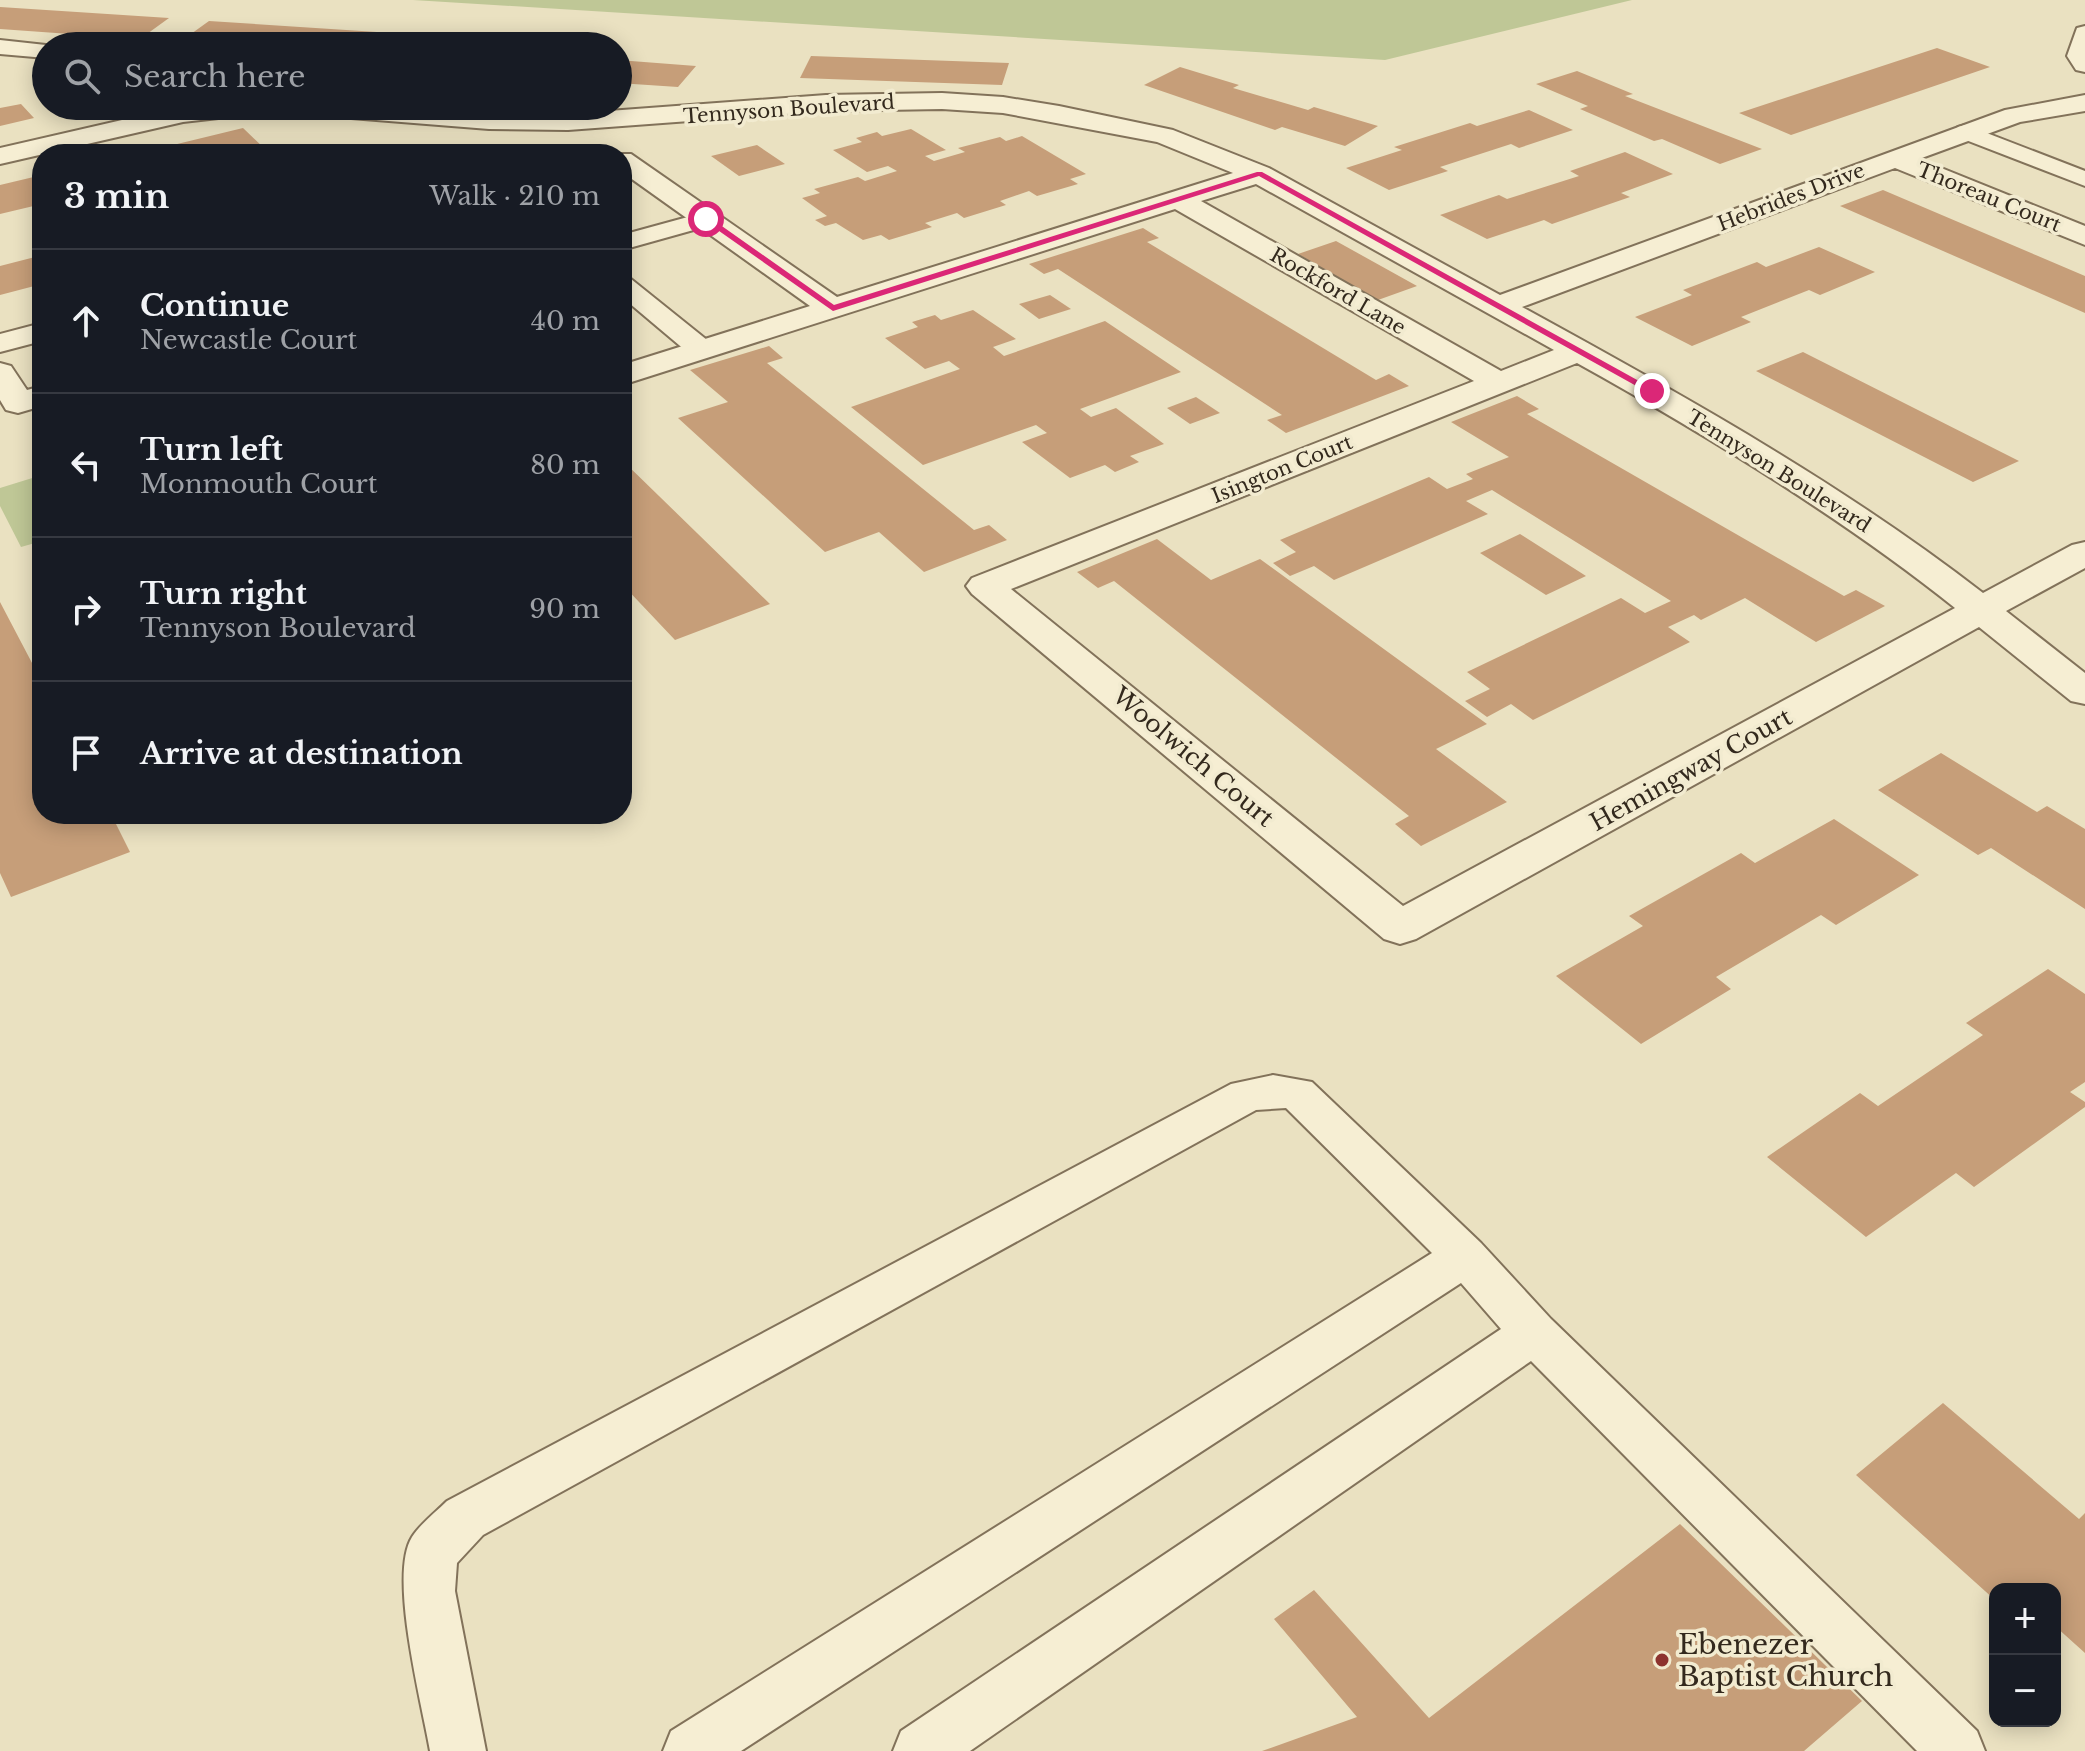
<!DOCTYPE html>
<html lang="en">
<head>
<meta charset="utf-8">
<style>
  :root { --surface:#171b24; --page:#20242c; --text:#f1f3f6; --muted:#9ea1a6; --line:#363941 }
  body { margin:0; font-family:"Libre Baskerville",serif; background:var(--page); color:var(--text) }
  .controls { position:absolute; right:24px; bottom:24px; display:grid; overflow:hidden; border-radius:16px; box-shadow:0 4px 20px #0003 }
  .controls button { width:72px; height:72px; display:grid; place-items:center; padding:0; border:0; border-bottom:2px solid var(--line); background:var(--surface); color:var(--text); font:40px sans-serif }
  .stop { position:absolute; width:24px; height:24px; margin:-18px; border:6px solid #db2777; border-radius:50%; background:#fff }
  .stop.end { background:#db2777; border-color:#fff; box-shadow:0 2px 8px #0008 }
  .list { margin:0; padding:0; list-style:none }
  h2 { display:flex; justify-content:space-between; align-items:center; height:104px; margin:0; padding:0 32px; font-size:34px }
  h2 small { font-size:26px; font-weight:400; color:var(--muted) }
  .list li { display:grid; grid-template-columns:52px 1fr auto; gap:24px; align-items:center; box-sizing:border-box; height:144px; padding:0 32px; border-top:2px solid var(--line) }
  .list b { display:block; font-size:30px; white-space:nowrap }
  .list p { margin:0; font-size:26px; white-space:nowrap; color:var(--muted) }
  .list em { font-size:26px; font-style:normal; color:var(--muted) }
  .icon { flex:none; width:44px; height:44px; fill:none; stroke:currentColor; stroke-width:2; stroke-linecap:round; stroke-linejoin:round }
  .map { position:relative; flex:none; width:2085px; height:1751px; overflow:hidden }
  .search { position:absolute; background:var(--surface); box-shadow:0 4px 20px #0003; left:32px; top:32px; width:600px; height:88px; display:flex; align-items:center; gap:20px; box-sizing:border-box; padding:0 28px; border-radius:44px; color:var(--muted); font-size:30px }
  .panel { position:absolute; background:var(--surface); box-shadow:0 4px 20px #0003; left:32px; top:144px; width:600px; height:680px; border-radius:32px }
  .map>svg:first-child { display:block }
  .green { fill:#bfc796 }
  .building { fill:#c69e79 }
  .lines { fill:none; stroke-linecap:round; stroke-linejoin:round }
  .service-casing { stroke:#82725a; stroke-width:4 }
  .minor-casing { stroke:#82725a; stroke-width:4 }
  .service { fill:#f6eed3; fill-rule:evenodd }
  .minor { fill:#f6eed3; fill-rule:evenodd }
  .route { fill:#db2777 }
  .poi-dot { fill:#8d332e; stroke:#f2ebd0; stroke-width:3 }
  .labels { text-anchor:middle; stroke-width:7; stroke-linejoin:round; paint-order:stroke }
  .far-street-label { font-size:20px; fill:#33291d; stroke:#f2ebd0 }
  .street-label { font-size:24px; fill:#33291d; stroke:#f2ebd0 }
  .near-poi-label { font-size:28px; fill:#33291d; stroke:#f2ebd0; text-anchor:start }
</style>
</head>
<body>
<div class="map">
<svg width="2085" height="1751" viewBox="0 0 2085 1751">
  <rect width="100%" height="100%" fill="#eae1c1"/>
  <path class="green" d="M 413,0 L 1632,0 L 1385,60 Z
    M 42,475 L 42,541 L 21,547 L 0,506 L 0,488 Z"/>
  <path class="building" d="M 0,7 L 169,18 L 140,39 L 0,29 Z
    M 209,21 L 469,38 L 461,46 L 177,44 Z
    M 1937,48 L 1990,67 L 1791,135 L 1739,113 Z
    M 811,56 L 1009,63 L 1002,85 L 800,78 Z
    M 618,60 L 696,66 L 678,87 L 618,83 Z
    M 1180,67 L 1239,85 L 1233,88 L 1308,110 L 1314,107 L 1378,126 L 1345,146 L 1282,127 L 1275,130 L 1144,85 Z
    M 1577,71 L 1633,94 L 1625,96 L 1762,149 L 1720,164 L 1662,139 L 1654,141 L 1580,109 L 1588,106 L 1536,84 Z
    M 21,104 L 34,118 L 0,126 L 0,108 Z
    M 1529,110 L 1573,130 L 1519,148 L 1511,144 L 1440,167 L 1448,171 L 1389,190 L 1346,168 L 1402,150 L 1394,147 L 1470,123 L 1477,126 Z
    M 243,128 L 266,150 L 250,154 L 136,154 Z
    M 911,129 L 946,150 L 925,156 L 934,161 L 965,152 L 958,148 L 1000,137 L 1006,141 L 1022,136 L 1086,174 L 1070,179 L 1078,184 L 1037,196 L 1029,191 L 1000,201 L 1006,205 L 964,218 L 957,213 L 925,223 L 932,227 L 889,240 L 881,235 L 863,240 L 836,223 L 825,226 L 815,220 L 827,216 L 802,198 L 820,193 L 814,189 L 858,177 L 865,181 L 897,171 L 888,166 L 867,172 L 833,150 L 862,142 L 856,138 L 877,132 L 882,136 Z
    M 757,145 L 785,164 L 739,176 L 711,156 Z
    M 1625,152 L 1673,174 L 1621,193 L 1630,197 L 1552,224 L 1544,220 L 1487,239 L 1440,215 L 1499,195 L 1507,199 L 1579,176 L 1570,171 Z
    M 42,175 L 42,204 L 0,214 L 0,185 Z
    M 1883,190 L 2085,276 L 2085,313 L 1840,206 Z
    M 1143,228 L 1159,238 L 1147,242 L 1376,380 L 1389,374 L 1409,386 L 1286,433 L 1267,420 L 1282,415 L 1058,269 L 1044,274 L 1029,264 Z
    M 1336,241 L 1417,286 L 1378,300 L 1298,254 Z
    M 1819,247 L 1875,272 L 1820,295 L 1809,290 L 1741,317 L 1751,322 L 1692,346 L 1635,317 L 1692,295 L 1683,290 L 1757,262 L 1766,267 Z
    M 35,257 L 42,266 L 42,284 L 0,295 L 0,266 Z
    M 1050,295 L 1071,309 L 1039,319 L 1019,304 Z
    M 973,310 L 1016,339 L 993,347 L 1004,356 L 1105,321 L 1181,372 L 1080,409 L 1091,417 L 1116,408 L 1164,444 L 1130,456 L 1139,462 L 1115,472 L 1105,465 L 1070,478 L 1022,442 L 1047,433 L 1036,425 L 923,465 L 851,407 L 960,369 L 949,361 L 925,369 L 885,338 L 918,327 L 912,322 L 935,315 L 941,320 Z
    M 769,346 L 783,358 L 767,363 L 974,530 L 989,525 L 1007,540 L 924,572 L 879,532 L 825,552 L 678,418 L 728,402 L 690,370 Z
    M 1803,352 L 2019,461 L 1973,482 L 1756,371 Z
    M 1517,396 L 1539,409 L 1527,414 L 1844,596 L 1856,590 L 1885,606 L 1816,642 L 1745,598 L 1701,620 L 1694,615 L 1668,627 L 1690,642 L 1533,720 L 1511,704 L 1487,717 L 1465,701 L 1490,689 L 1467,672 L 1621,598 L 1645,613 L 1671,601 L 1492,490 L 1466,501 L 1488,514 L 1334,580 L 1314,566 L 1290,576 L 1273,563 L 1296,552 L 1280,540 L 1429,477 L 1447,489 L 1473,479 L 1466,474 L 1509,457 L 1451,422 Z
    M 1196,397 L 1220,413 L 1190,424 L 1167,408 Z
    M 622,460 L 770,604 L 675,640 L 622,584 Z
    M 1520,534 L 1586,576 L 1546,595 L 1480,553 Z
    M 1157,539 L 1211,580 L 1260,559 L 1487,724 L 1436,749 L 1507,802 L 1421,846 L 1395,824 L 1409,816 L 1114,581 L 1098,588 L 1077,572 Z
    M 0,602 L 42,682 L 42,814 L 111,814 L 130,852 L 11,897 L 0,873 Z
    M 1941,753 L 2037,812 L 2047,806 L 2085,829 L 2085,909 L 1991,848 L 1978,855 L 1878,790 Z
    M 1834,819 L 1919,875 L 1836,925 L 1821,915 L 1716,977 L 1731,989 L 1641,1044 L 1556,976 L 1643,926 L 1629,916 L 1741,853 L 1755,863 Z
    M 2048,969 L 2085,994 L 2085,1082 L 2070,1092 L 2085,1102 L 2085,1107 L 1974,1187 L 1956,1173 L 1866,1237 L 1767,1157 L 1860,1093 L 1878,1106 L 1983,1035 L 1966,1023 Z
    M 1943,1403 L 2079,1519 L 2085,1513 L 2085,1653 L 2055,1626 L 2055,1589 L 1995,1589 L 1995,1600 L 1856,1475 Z
    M 1680,1524 L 1862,1701 L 1804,1751 L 1262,1751 L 1357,1717 L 1274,1619 L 1314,1590 L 1429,1718 Z"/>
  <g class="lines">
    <g class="service-casing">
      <path id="service" d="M 1966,125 L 2085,171 L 2085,186 L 1958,137 L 1955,132 L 1958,127 Z
        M 706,212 L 715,214 L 718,219 L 715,224 L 622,250 L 622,235 Z
        M 622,276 L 631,279 L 712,344 L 716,350 L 712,356 L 692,356 L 622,297 Z
        M 1273,1075 L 1312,1082 L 1481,1243 L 1551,1319 L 1977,1731 L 1985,1751 L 1917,1751 L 1531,1361 L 970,1751 L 893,1751 L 901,1731 L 1501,1329 L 1461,1283 L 741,1751 L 663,1751 L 671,1731 L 1432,1253 L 1286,1108 L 1256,1110 L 483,1535 L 457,1563 L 455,1591 L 486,1751 L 430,1751 C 422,1704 388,1575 412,1537 C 420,1524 436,1512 447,1501 L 1231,1084 Z"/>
    </g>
    <g class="minor-casing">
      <path id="minor" d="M 2085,26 L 2085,72 L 2076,70 L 2067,56 L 2077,28 Z
        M 0,40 L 55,46 L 46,46 L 46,58 L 0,54 Z
        M 942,93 L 1003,97 L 1059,106 L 1173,130 L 1269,168 L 1500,295 L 2005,110 L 2085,95 L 2085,111 L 2020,122 L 1919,159 L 2085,226 L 2085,245 L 1895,168 L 1522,307 C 1681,394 1841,483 1983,593 L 2072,545 L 2085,542 L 2085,568 L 2006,611 L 2085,673 L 2085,704 L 2071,701 L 1979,627 L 1416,939 L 1400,944 L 1384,939 L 972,594 L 966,586 L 972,578 L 1474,381 L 1175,209 L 622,385 L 622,365 L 810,306 L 622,172 L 622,154 L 614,154 L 631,154 L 837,297 L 1233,173 L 1157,142 L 1003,113 L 942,109 L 826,111 L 568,130 L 489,129 L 301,114 L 292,111 L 288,106 L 397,106 L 489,113 L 568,114 L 826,95 ZM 1256,184 L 1554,350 L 1501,371 L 1201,201 ZM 1577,363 C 1705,434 1841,517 1955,608 L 1403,906 L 1011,589 Z
        M 183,106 L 267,106 L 263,111 L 254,114 L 183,122 L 0,164 L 0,148 Z
        M 42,323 L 42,341 L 0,352 L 0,334 Z
        M 0,363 L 11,366 L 27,390 L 42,386 L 42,406 L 18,413 L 6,410 L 0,400 Z"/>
    </g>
    <use href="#service" class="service"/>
    <use href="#minor" class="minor"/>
  </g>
  <path class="route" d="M 1257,172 L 1262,172 L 1657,391 L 1649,393 L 1259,176 L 833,311 L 702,219 L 709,217 L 834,305 Z"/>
  <circle class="poi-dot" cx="1662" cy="1660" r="8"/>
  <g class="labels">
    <g class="far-street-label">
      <text transform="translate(789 109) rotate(-4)" y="7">Tennyson Boulevard</text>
      <text transform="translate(1791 197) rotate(-21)" y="7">Hebrides Drive</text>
      <text transform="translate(1989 197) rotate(22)" y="7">Thoreau Court</text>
      <text transform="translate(1338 291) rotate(30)" y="7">Rockford Lane</text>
      <text transform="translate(1282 469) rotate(-22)" y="7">Isington Court</text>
      <text transform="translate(1779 471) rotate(32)" y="7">Tennyson Boulevard</text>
    </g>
    <g class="street-label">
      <text transform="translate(1193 757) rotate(40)" y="8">Woolwich Court</text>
      <text transform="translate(1691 770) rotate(-29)" y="8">Hemingway Court</text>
    </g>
    <g class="near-poi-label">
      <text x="1678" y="1654">Ebenezer<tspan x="1678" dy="32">Baptist Church</tspan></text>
    </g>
  </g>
</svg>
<div class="controls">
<button>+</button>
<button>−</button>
</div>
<div class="stop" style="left:706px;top:219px"></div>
<div class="stop end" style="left:1652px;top:391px"></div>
<div class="search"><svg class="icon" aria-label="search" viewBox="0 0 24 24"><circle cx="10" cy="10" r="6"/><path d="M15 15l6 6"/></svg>Search here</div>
<section class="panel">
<h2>3 min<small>Walk · 210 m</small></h2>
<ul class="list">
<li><svg class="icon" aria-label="ahead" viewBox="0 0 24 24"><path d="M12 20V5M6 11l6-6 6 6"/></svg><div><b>Continue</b><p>Newcastle Court</p></div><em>40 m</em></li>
<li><svg class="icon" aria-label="left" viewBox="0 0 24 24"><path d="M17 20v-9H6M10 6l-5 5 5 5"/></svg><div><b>Turn left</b><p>Monmouth Court</p></div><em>80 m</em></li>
<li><svg class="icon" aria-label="right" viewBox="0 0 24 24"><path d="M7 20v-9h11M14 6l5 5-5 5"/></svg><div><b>Turn right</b><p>Tennyson Boulevard</p></div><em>90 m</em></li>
<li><svg class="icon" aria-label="arrive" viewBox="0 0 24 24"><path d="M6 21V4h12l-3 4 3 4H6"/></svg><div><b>Arrive at destination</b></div></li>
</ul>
</section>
</div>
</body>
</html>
